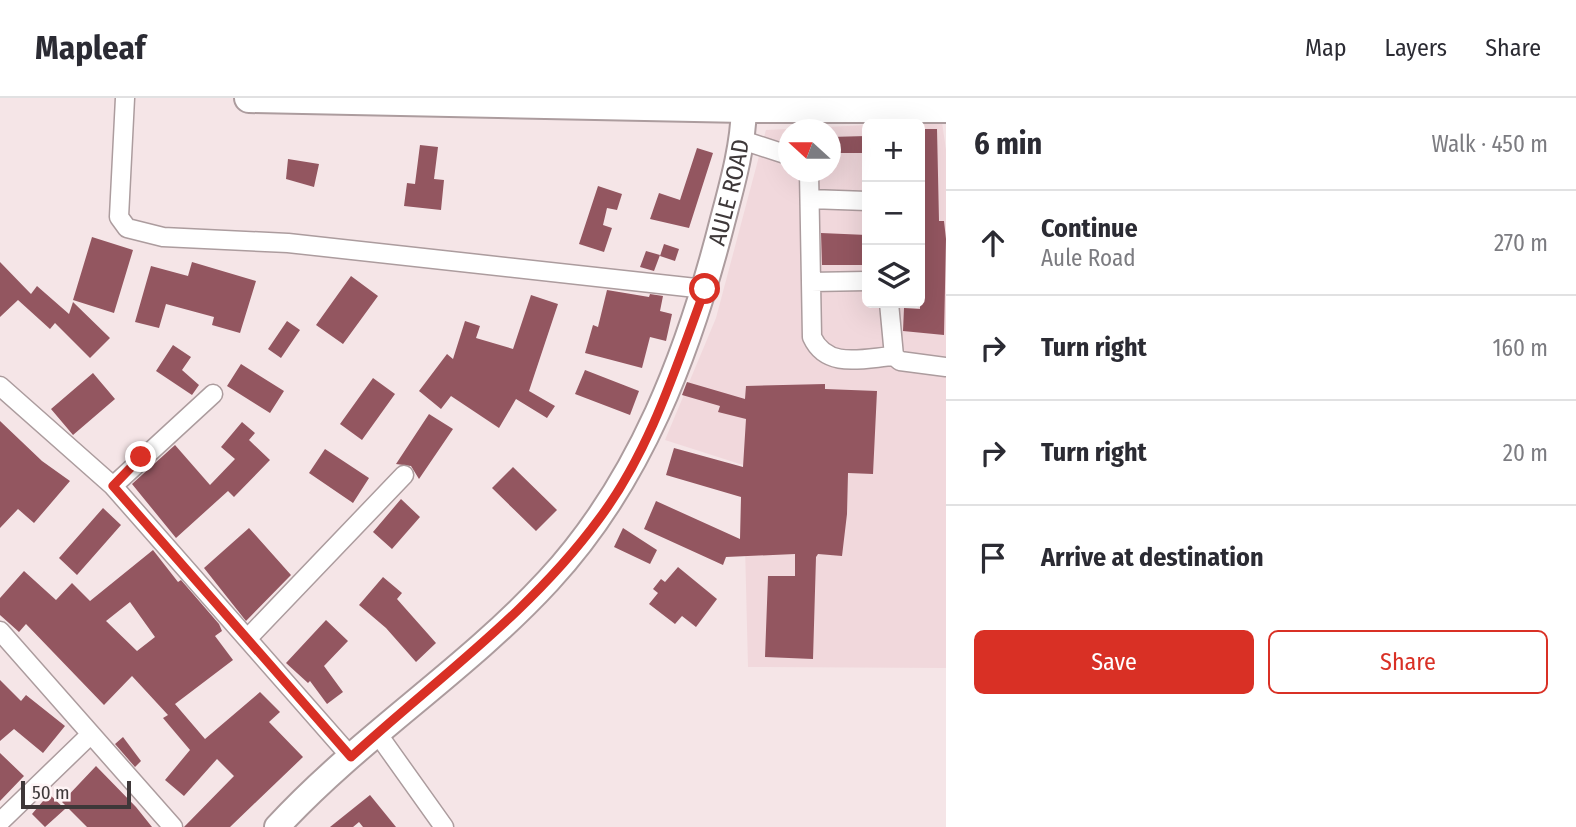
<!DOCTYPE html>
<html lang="en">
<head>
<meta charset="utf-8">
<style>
  :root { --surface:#fff; --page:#f7f7f7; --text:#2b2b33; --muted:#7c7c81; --line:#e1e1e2; --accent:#d93025 }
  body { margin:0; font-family:"Fira Sans Condensed",sans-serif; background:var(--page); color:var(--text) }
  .controls { position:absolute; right:21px; top:21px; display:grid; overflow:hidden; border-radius:10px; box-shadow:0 7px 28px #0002 }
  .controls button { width:63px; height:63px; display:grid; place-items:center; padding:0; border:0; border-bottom:2px solid var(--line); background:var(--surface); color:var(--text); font:35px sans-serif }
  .compass { position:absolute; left:778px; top:21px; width:63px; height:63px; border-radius:50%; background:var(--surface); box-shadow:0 7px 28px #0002; rotate:291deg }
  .scale { position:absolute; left:21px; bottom:18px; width:110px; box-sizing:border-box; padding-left:7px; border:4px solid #3e3839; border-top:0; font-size:19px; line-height:24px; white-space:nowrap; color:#3e3839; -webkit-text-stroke:5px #fef4f5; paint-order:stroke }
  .stop { position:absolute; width:21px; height:21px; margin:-16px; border:5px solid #d93025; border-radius:50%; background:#fff }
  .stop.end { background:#d93025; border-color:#fff; box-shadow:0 2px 7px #0008 }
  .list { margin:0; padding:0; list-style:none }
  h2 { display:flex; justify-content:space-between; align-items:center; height:91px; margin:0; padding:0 28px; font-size:30px }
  h2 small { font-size:23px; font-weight:400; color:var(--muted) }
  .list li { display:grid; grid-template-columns:46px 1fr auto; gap:21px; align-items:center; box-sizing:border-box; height:105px; padding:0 28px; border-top:2px solid var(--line) }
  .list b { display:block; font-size:26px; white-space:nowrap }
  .list p { margin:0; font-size:23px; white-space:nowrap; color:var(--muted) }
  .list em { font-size:23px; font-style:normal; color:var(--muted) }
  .actions { display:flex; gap:14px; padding:21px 28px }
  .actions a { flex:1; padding:16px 0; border:2px solid var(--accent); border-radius:10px; text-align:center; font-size:24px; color:var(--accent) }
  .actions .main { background:var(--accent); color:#fff }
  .icon { flex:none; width:38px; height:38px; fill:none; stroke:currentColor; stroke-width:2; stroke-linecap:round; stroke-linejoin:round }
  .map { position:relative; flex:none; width:946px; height:729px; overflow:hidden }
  header { display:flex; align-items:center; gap:42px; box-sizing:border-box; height:98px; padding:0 35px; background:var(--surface); border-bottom:2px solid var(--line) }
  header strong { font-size:33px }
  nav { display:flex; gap:38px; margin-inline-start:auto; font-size:24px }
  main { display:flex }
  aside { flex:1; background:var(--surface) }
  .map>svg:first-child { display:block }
  .built { fill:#f1d8dc; fill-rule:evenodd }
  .building { fill:#935660; fill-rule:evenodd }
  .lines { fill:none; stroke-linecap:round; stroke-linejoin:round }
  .street-casing { stroke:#ac9c9e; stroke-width:21 }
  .secondary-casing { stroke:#ac9c9e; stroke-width:28 }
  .primary-casing { stroke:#ac9c9e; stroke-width:32 }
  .street { stroke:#fff; stroke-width:18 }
  .secondary { stroke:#fff; stroke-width:24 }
  .primary { stroke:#fff; stroke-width:28 }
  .route { stroke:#d93025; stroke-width:9 }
  .labels { text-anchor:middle; stroke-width:7; stroke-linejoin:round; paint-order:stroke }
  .street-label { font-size:24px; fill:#3e3839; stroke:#fef4f5 }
</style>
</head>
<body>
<header>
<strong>Mapleaf</strong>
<nav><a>Map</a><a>Layers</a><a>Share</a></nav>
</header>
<main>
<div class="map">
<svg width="946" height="729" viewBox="0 0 946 729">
  <rect width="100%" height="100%" fill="#f5e5e7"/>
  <path class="built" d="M 942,24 L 946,52 L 946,570 L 748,569 L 743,367 L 665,342 L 716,220 L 766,32 L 867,27 L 867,205 L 920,205 L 920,26 L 886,26 ZM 788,32 L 830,32 L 830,74 L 788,74 Z"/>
  <path class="building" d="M 920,31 L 937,31 L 939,123 L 944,123 L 946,141 L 944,237 L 903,233 L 904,210 L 920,211 Z
    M 867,38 L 866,55 L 830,55 L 830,39 Z
    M 420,47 L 438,49 L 434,81 L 444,82 L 441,112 L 404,108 L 407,85 L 415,86 Z
    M 697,50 L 713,55 L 689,130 L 650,121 L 659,95 L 680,102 Z
    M 288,61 L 319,66 L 314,89 L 286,81 Z
    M 598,88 L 622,96 L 617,112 L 607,110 L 603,127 L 612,130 L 604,154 L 579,146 Z
    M 821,135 L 867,137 L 867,167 L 822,167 Z
    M 92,139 L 133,152 L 114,215 L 73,202 Z
    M 664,146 L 679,151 L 675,163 L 660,158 Z
    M 646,153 L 660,157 L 654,173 L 640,169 Z
    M 0,164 L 31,196 L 37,188 L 69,216 L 73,204 L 110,240 L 90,260 L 55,225 L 50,231 L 18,202 L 0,219 Z
    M 192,164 L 256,183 L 240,235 L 212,227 L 214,219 L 166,206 L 159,230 L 135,224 L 151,168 L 188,178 Z
    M 351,178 L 378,198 L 343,246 L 316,227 Z
    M 607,192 L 649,199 L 650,196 L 663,198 L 660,213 L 672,216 L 666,243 L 650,239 L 642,270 L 585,255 L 593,227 L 598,229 Z
    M 531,197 L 558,206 L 529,293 L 555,308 L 547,320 L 516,301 L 499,330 L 451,298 L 441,311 L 419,293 L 447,256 L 453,261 L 465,223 L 480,228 L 476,240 L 513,251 Z
    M 287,223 L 300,232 L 281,260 L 268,251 Z
    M 173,247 L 191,259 L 182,272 L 199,287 L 192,297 L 156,273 Z
    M 241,266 L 284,293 L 270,315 L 227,288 Z
    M 585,272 L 639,293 L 630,317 L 575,296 Z
    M 93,275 L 115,301 L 73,337 L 51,311 Z
    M 373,280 L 395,296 L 362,342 L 340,326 Z
    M 687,284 L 745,301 L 746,288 L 825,286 L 825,291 L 877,293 L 873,376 L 848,375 L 847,416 L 842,458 L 818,456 L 816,459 L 813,561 L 765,559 L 768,478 L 795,478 L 795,456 L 726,459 L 723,467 L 644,431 L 656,403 L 740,441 L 741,399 L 666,377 L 674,350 L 743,369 L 746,321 L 718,314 L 720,308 L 682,297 Z
    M 429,316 L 453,331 L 419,381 L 411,368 L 396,366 Z
    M 0,323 L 42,363 L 70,383 L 34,425 L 18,411 L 0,430 Z
    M 242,324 L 255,335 L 249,342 L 270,362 L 234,399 L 228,393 L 176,440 L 132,386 L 175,347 L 210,387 L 235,361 L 221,349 Z
    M 325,351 L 369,380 L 353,405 L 309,375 Z
    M 513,369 L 557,412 L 536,433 L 492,390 Z
    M 401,401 L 420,419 L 392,451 L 373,434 Z
    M 103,410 L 121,427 L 77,477 L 59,460 Z
    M 249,430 L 291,477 L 246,523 L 204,470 Z
    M 623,430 L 657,452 L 650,466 L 614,449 Z
    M 153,452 L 178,484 L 181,482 L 219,526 L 222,533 L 215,538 L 233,562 L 175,606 L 205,641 L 260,594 L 280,614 L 269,624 L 303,659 L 230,729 L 184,729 L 234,678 L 217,661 L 184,698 L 165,682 L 190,652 L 163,620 L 168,617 L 132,578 L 104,607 L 26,526 L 19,534 L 0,517 L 0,500 L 24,473 L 56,502 L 72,485 L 90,503 ZM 130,504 L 155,539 L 137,553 L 106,523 Z
    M 678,469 L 717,501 L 696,529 L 682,518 L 675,526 L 649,506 L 658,495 L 653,491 L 661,481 L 665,484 Z
    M 383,479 L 402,495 L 397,501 L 436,545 L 416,564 L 386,530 L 359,507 Z
    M 326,522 L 348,543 L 324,568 L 343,594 L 327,606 L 310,583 L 308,585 L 286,565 Z
    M 0,582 L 21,603 L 26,597 L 65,628 L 43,655 L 14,631 L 0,643 Z
    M 123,639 L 141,663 L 135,669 L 115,646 Z
    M 0,655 L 24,678 L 0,703 Z
    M 96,668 L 136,709 L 152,729 L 87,729 L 62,704 Z
    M 49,696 L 65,711 L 45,729 L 32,716 Z
    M 370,697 L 396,729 L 363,729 L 359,724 L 353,729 L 330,729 Z"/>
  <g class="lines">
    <g class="street-casing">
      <path id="street" d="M 125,0 L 119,119 L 127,130 L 163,139 L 288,145 L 705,191
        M 742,42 L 788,57
        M 809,74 L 812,239 C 827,272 864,260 894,258
        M 810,101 L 867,103
        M 811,184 L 867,183
        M 889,205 L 894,258 L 900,263 L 946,269
        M 0,288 L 113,388 L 351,659
        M 113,388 L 213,296
        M 0,533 L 173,729
        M 248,540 L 404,377
        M 377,635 L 444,729
        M 0,724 L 91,636"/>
    </g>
    <g class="secondary-casing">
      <g id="secondary">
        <path id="s1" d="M 277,729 C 360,639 465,573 548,483 C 640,384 689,254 722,125 C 732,87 743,49 744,10"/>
      </g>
    </g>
    <g class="primary-casing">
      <path id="primary" d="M 249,0 L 744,10 L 946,10"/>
    </g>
    <use href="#street" class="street"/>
    <use href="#secondary" class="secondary"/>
    <use href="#primary" class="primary"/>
  </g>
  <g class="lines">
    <path class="route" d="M 141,359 L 113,388 L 351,659 C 436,581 530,515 599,421 C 650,353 676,269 705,191"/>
  </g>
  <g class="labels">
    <g class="street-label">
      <text dy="8" stroke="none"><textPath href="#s1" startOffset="800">AULE ROAD</textPath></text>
    </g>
  </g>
</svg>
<div class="controls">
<button>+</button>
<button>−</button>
<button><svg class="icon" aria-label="layers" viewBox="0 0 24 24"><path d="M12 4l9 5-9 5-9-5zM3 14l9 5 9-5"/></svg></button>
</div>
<svg class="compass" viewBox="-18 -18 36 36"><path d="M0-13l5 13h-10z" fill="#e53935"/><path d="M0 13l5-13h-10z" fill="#7c7c81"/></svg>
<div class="scale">50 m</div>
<div class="stop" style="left:705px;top:191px"></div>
<div class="stop end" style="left:141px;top:359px"></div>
</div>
<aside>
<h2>6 min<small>Walk · 450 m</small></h2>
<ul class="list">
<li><svg class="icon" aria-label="ahead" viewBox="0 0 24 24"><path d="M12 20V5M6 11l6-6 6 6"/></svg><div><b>Continue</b><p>Aule Road</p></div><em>270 m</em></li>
<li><svg class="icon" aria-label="right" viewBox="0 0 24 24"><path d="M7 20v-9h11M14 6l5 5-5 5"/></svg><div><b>Turn right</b></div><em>160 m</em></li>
<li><svg class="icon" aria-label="right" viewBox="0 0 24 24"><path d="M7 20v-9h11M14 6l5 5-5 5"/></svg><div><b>Turn right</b></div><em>20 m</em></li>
<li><svg class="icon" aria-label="arrive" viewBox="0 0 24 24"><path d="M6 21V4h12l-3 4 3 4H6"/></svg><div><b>Arrive at destination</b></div></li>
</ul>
<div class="actions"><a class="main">Save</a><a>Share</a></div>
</aside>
</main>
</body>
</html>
